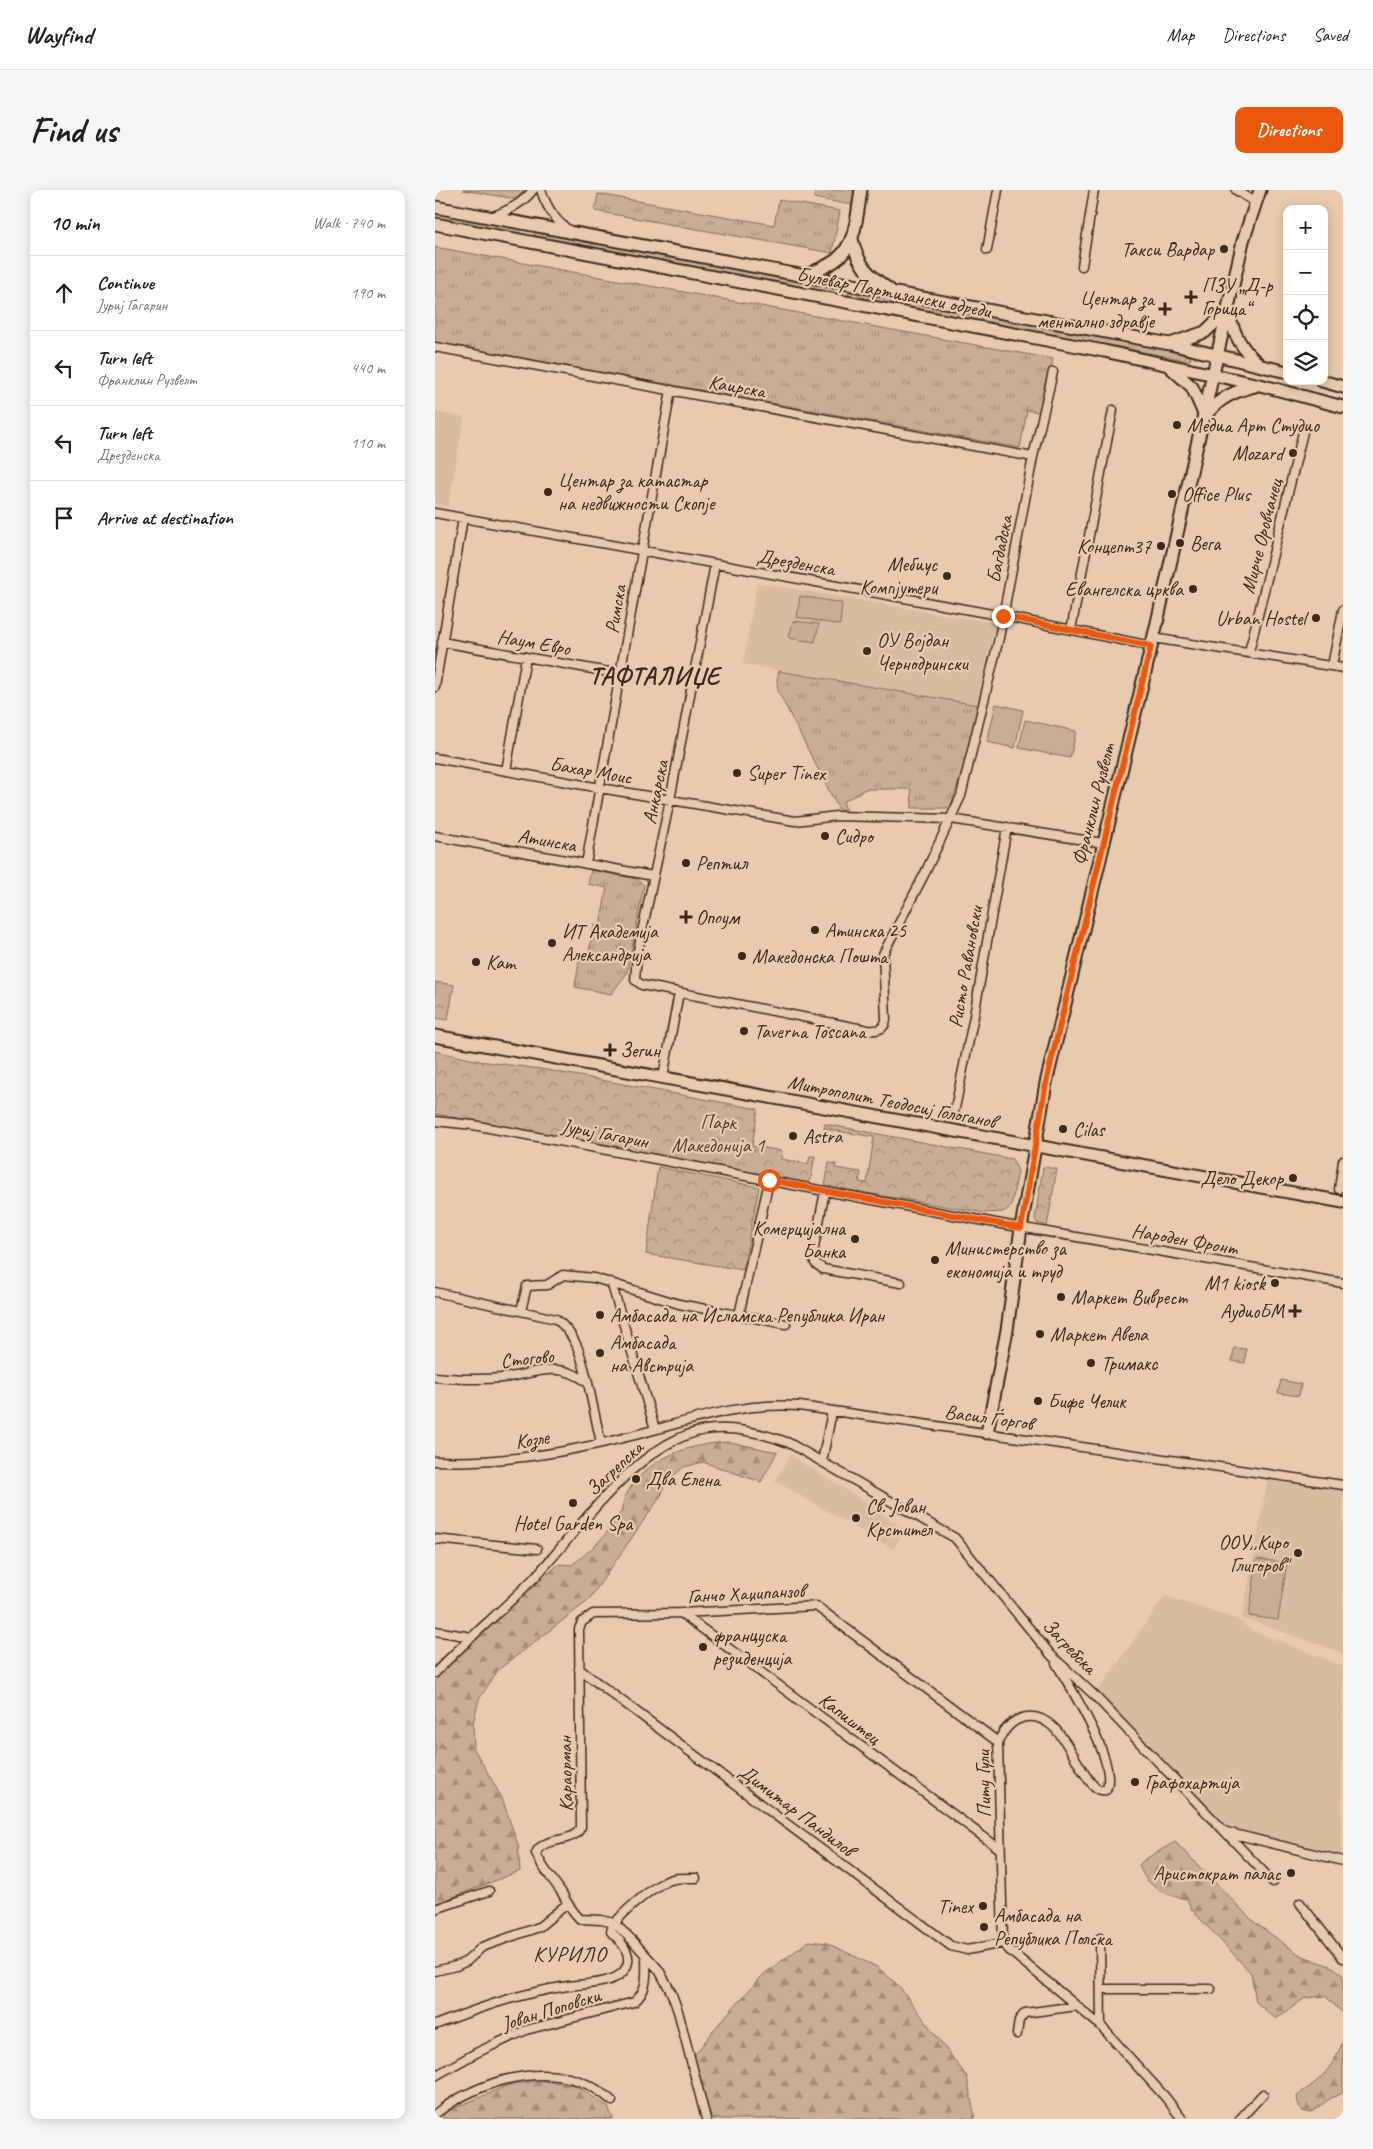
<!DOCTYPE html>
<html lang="en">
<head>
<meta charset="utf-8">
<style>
  :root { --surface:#fff; --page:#f6f6f6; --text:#222; --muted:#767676; --line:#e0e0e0; --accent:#ea580c }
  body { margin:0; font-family:Caveat,sans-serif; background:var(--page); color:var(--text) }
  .controls { position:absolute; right:15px; top:15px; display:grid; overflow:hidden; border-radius:10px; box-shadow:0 2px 12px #0003 }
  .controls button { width:45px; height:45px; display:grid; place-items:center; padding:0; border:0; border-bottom:1px solid var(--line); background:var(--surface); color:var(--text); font:25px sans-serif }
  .stop { position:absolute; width:15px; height:15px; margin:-11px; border:4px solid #ea580c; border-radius:50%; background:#fff }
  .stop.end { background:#ea580c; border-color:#fff; box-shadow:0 1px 5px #0008 }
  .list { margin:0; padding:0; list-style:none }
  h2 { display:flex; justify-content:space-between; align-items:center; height:65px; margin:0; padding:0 20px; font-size:21px }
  h2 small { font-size:16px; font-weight:400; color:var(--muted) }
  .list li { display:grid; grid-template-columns:32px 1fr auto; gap:15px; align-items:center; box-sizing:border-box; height:75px; padding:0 20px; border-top:1px solid var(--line) }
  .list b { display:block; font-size:19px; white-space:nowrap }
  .list p { margin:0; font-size:16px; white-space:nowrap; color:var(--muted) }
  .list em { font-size:16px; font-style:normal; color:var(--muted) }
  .icon { flex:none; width:28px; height:28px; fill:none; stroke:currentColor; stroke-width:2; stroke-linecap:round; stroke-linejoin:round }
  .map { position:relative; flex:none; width:908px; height:1929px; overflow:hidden; border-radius:10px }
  header { display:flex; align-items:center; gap:30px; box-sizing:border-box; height:70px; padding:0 25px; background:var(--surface); border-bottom:1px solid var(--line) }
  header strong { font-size:24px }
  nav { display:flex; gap:28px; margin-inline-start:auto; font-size:18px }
  .intro { display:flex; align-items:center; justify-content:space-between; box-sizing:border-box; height:120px; padding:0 30px }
  h1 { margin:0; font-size:35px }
  .button { padding:12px 22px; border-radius:10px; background:var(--accent); color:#fff; font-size:18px; font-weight:700 }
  main { display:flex; gap:30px; padding:0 30px }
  aside { flex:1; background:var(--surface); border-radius:10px; box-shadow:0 2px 12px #0003 }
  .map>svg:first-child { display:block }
  .built { fill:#d8bca0 }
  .grass { fill:url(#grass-tufts); stroke:#826c59 }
  .forest { fill:url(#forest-firs); stroke:#826c59 }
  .park { fill:url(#park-crowns); stroke:#826c59 }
  .pitch { fill:#c9ae94; stroke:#826c59 }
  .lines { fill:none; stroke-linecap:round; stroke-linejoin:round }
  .street-casing { stroke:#3b2a1e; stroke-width:11 }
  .secondary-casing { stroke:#3b2a1e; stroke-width:15 }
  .street { stroke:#e8cbae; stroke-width:8 }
  .secondary { stroke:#e8cbae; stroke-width:11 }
  .route { stroke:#ea580c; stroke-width:6 }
  .poi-dot { fill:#3b2a1e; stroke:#e8cbae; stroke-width:2 }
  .labels { text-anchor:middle; stroke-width:4.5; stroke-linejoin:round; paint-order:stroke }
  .poi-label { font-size:20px; fill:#3b2a1e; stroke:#e8cbae; text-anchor:start }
  .street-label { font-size:20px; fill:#3b2a1e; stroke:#e8cbae }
  .park-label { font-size:20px; fill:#503e30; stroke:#e8cbae }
  .neighbourhood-label { font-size:21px; letter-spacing:1px; fill:#3b2a1e; stroke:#e8cbae }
  .district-label { font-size:25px; font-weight:bold; letter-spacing:1px; fill:#3b2a1e; stroke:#e8cbae }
</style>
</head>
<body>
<header>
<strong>Wayfind</strong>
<nav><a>Map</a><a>Directions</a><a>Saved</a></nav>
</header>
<div class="intro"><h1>Find us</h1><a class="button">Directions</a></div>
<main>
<aside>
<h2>10 min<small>Walk · 740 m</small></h2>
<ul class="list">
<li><svg class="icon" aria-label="ahead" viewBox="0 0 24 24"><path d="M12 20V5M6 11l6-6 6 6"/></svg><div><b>Continue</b><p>Јуриј Гагарин</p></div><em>190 m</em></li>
<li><svg class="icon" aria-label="left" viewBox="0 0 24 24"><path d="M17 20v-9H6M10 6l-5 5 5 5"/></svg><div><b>Turn left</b><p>Франклин Рузвелт</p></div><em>440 m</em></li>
<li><svg class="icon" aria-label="left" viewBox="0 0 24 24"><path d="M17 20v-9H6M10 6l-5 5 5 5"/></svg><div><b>Turn left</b><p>Дрезденска</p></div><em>110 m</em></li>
<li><svg class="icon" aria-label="arrive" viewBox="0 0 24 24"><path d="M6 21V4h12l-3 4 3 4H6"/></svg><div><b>Arrive at destination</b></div></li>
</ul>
</aside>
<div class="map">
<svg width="908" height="1929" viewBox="0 0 908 1929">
  <defs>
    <pattern id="grass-tufts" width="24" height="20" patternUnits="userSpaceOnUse" patternTransform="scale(1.25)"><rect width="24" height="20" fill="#c9ae94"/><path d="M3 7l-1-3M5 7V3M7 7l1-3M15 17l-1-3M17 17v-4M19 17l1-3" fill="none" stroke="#a48e78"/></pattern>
    <pattern id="forest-firs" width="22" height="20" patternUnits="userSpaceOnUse" patternTransform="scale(1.25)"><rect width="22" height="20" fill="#c9ae94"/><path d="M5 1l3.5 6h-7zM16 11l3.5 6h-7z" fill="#a48e78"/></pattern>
    <pattern id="park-crowns" width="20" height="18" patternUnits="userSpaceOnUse" patternTransform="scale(1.25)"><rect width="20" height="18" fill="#c9ae94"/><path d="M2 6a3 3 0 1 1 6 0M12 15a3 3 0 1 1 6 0" fill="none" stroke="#a48e78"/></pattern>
  </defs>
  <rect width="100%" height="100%" fill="#e8cbae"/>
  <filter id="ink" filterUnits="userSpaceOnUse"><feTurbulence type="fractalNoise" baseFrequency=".02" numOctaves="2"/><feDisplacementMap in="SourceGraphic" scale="10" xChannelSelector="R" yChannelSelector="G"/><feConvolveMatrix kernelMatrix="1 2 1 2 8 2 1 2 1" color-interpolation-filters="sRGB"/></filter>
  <g filter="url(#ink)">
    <path class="built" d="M 0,222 L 29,227 L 13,317 L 0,314 Z
      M 322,393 L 560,433 L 543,515 L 308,474 Z
      M 356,1264 L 367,1273 L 425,1308 L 470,1340 L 458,1359 L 340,1291 Z
      M 833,1288 L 908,1298 L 908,1463 L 807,1428 Z
      M 730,1406 L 802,1429 L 816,1440 L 908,1476 L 906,1666 L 794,1642 L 662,1502 Z"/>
    <path class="grass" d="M 28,0 L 90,0 L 81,9 Z
      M 380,0 L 419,0 L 417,15 L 379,8 Z
      M 163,4 L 339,35 L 344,10 L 405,21 L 397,63 L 160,21 Z
      M 0,22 L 86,38 L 84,44 L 0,28 Z
      M 100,41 L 399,97 L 398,103 L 99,46 Z
      M 0,57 L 618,169 L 608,223 L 592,220 L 585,258 L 0,152 Z
      M 414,99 L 756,165 L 755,171 L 413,106 Z
      M 344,481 L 543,515 L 530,573 L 515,618 L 477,618 L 476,599 L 430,599 L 408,612 L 411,620 L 404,620 L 343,501 L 342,490 Z
      M 156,680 L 201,689 L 209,695 L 192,783 L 176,804 L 140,797 L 145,766 L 153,767 L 159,735 L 165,736 L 172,698 L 153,694 Z"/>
    <path class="forest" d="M 294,1252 L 342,1262 L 326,1292 L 268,1272 L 249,1277 L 230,1292 L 227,1304 L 153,1411 L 63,1480 L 44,1509 L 38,1533 L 39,1559 L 67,1608 L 83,1655 L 85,1681 L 0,1714 L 0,1491 C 35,1447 82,1411 124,1374 L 137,1375 C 155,1361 173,1345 184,1325 C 188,1320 187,1313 190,1307 C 210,1268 253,1254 294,1252 Z
      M 740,1652 L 819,1732 L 865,1765 L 900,1778 L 908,1786 L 908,1823 L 890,1806 L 870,1808 L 841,1829 L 821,1812 L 816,1783 L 757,1720 L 752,1709 C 730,1705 712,1698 704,1675 L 710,1669 Z
      M 374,1751 L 392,1753 L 442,1777 L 464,1796 L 532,1887 L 540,1929 L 276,1929 L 258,1867 L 286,1831 L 329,1784 Z
      M 908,1851 L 908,1903 L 896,1908 L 875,1923 L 867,1921 L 863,1913 L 862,1905 C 886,1891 898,1877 908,1851 Z
      M 108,1891 L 140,1895 L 173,1917 L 178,1929 L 7,1929 L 10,1922 L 76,1894 Z"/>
    <path class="park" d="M 0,792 L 19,795 L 13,830 L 0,828 Z
      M 0,861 L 44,871 L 106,879 L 323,919 L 317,956 L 347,961 L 346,969 L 373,974 L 375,966 L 380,966 L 376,988 L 372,993 L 360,991 L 158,952 L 0,924 Z
      M 390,934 L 577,969 L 583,981 L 576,1017 L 568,1022 L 550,1023 L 390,996 L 394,973 L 401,974 L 400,978 L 426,982 L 424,992 L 432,993 L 439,947 L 389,939 Z
      M 223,977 L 324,997 L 308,1080 L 211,1064 Z
      M 608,977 L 622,979 L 612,1036 L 602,1033 L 600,1029 Z"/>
    <path class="pitch" d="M 365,406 L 407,413 L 405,435 L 362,427 Z
      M 358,431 L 384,434 L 380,452 L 354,448 Z
      M 561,514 L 588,520 L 580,558 L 552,552 Z
      M 590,530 L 641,541 L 635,568 L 584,558 Z
      M 799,1158 L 811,1159 L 810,1173 L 797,1171 Z
      M 846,1190 L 866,1194 L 864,1206 L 843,1203 Z
      M 822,1369 L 852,1373 L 843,1430 L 814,1426 Z"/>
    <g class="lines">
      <g class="street-casing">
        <path id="street" d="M 106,0 C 111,16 121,33 136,41
          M 801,0 L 820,12
          M 56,27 C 72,21 87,14 98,0
          M 552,60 L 563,0
          M 647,76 L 659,0
          M 0,157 L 598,267
          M 0,323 L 568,426 L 716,456
          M 280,374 L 235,610 L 202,765 L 200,790 L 207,795 L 433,840 C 443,841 450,839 451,829 L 448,764 L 490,683 L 526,606 L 564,448 L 598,267 L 618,182
          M 636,440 L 678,220
          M 718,448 L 908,478
          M 7,452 L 185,484
          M 814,462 L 869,238
          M 897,476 L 908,420
          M 0,497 L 28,328
          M 0,568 L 165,598 L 360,631 L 402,626 L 516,629 L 668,653
          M 71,581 L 91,467
          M 0,646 L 218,686
          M 151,674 L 236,200
          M 228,887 L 244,803
          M 519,923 L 539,826 L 572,637
          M 0,931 L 38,935 L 566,1034 L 908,1093
          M 904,999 L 908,971
          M 390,1001 L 378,1063 L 380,1073 L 388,1079 L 466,1093
          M 176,1092 L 220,1239
          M 0,1102 L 121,1129 C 143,1147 146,1166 153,1193
          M 86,1121 L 92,1096 L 112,1095 L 128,1085 L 159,1088 L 244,1114 L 351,1134
          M 304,1125 L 334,991
          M 0,1187 C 22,1189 44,1190 67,1188 C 100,1184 123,1169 153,1193 L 166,1253
          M 0,1271 C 65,1274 130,1263 192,1247 C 253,1232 300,1212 364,1216 L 908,1295
          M 387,1272 L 397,1221
          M 0,1349 L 102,1359
          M 246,1423 L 565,1659
          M 0,1441 L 37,1447
          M 621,1473 C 635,1497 684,1574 671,1600 C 646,1607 632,1515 587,1528 C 576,1531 567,1542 563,1552 L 568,1753 L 574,1760 L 666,1836 L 731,1908 L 747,1929
          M 144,1479 L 516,1756 L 532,1760 L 568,1753
          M 0,1483 C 31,1450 67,1421 99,1388 C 146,1339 206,1244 279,1239 C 305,1237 330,1244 354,1253 L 520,1348 L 616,1465 L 659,1505 L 838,1692
          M 791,1642 L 908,1671
          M 865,1713 L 908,1768
          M 0,1719 L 54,1701
          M 665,1748 L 666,1836
          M 0,1781 L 21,1776 L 32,1771 L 47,1757 L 104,1737 L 132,1714
          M 666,1799 L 776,1799
          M 0,1835 C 44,1818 85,1803 133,1796 C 149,1794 177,1794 188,1782 C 201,1767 187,1752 176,1742 C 176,1730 218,1697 230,1692 C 239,1687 251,1688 261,1688
          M 582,1844 L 584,1830 L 590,1823 L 642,1816
          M 0,1886 L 41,1863 L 91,1840 L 199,1812 C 214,1800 211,1783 211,1766
          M 0,1924 C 48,1887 127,1865 177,1911
          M 271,1929 L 243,1821 L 236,1802 L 224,1780 L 197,1750 L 179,1733 L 166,1730 L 145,1729 C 137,1721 132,1713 127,1703 C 118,1689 107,1679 101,1663 C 109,1645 138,1655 146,1637 L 144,1439 L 147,1432 L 158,1424 L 246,1423 L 381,1416 L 563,1552
          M 805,1929 L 828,1904"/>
      </g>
      <g class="secondary-casing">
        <path id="secondary" d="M 0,17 L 735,154 L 852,182
          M 0,34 L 669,161 L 825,195 L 908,217
          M 417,49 C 423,75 433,85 455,100
          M 369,86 C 380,81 392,77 401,70 C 422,54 422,23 426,0
          M 793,122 C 799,144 806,159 824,174
          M 738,153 L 770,142 L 791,122
          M 734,176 L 757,197 L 770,226
          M 887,191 L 908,197
          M 771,225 C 784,208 800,201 820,196
          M 0,846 L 908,1012
          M 552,1243 L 572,1140 L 586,1038 L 611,893 L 721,437 L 808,51 L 825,0"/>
      </g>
      <use href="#street" class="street"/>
      <use href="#secondary" class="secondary"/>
    </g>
  </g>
  <g class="lines" filter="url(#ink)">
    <path class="route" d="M 334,990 L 586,1038 L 611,893 L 716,456 L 568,426"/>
  </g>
  <g class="poi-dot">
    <circle cx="789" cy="59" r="5"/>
    <path d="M753.5 99.5h5v5h5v5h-5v5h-5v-5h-5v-5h5z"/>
    <path d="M727.5 111.5h5v5h5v5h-5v5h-5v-5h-5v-5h5z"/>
    <circle cx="742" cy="235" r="5"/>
    <circle cx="858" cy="263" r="5"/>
    <circle cx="113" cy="302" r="5"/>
    <circle cx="737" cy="304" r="5"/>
    <circle cx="745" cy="353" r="5"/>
    <circle cx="726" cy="356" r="5"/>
    <circle cx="512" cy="386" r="5"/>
    <circle cx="758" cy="399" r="5"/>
    <circle cx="881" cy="428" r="5"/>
    <circle cx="432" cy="461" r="5"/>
    <circle cx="302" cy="583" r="5"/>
    <circle cx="390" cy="646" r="5"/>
    <circle cx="251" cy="673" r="5"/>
    <path d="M248.5 719.5h5v5h5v5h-5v5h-5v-5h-5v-5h5z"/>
    <circle cx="380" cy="740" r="5"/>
    <circle cx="117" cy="753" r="5"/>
    <circle cx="307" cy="766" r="5"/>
    <circle cx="41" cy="772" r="5"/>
    <circle cx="309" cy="841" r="5"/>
    <path d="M172.5 852.5h5v5h5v5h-5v5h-5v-5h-5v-5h5z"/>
    <circle cx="628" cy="939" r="5"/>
    <circle cx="358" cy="946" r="5"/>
    <circle cx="858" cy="988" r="5"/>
    <circle cx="420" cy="1049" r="5"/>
    <circle cx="500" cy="1070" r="5"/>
    <circle cx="840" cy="1093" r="5"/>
    <circle cx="626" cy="1107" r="5"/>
    <path d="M857.5 1113.5h5v5h5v5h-5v5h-5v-5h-5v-5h5z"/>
    <circle cx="165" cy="1125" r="5"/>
    <circle cx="605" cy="1144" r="5"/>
    <circle cx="165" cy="1163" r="5"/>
    <circle cx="656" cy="1173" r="5"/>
    <circle cx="603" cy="1211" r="5"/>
    <circle cx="201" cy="1289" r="5"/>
    <circle cx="138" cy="1313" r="5"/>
    <circle cx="421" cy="1328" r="5"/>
    <circle cx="863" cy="1363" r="5"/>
    <circle cx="268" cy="1457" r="5"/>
    <circle cx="700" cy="1592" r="5"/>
    <circle cx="856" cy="1683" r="5"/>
    <circle cx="548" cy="1716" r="5"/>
    <circle cx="549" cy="1737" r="5"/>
  </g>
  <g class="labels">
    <g class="poi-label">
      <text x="779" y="66" text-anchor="end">Такси Вардар</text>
      <text x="767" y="102">ПЗУ „Д-р<tspan x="767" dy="23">Горица“</tspan></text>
      <text x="719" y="115" text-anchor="end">Центар за<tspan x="719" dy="23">ментално здравје</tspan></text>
      <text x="752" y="242">Медиа Арт Студио</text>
      <text x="848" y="270" text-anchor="end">Mozard</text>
      <text x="123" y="297">Центар за катастар<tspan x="123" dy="23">на недвижности Скопје</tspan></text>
      <text x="747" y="311">Office Plus</text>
      <text x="755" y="360">Вега</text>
      <text x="716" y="363" text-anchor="end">Концепт37</text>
      <text x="502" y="381" text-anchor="end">Мебиус<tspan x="502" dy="23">Компјутери</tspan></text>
      <text x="748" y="406" text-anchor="end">Евангелска црква</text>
      <text x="871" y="435" text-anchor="end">Urban Hostel</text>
      <text x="442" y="457">ОУ Војдан<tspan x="442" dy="23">Чернодрински</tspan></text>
      <text x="312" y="590">Super Tinex</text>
      <text x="400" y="653">Сидро</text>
      <text x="261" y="680">Рептил</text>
      <text x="261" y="734">Опоум</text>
      <text x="390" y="747">Атинска 25</text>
      <text x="127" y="748">ИТ Академија<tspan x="127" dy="23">Александрија</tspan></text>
      <text x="317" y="773">Македонска Пошта</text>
      <text x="51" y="779">Kam</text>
      <text x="319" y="848">Taverna Toscana</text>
      <text x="185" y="867">Зегин</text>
      <text x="638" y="946">Cilas</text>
      <text x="368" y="953">Astra</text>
      <text x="848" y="995" text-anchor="end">Дело Декор</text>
      <text x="410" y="1045" text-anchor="end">Комерцијална<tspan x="410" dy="23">Банка</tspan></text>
      <text x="510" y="1065">Министерство за<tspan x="510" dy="23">економија и труд</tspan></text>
      <text x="830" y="1100" text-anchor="end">M1 kiosk</text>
      <text x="636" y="1114">Маркет Виврест</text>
      <text x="849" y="1128" text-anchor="end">АудиоБМ</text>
      <text x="175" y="1132">Амбасада на Исламска Република Иран</text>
      <text x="615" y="1151">Маркет Авела</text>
      <text x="175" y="1159">Амбасада<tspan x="175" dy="23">на Австрија</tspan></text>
      <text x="666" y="1180">Тримакс</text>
      <text x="613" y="1218">Бифе Челик</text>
      <text x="211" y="1296">Два Елена</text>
      <text x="431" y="1323">Св. Јован<tspan x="431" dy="23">Крстител</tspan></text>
      <text x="138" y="1340" text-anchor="middle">Hotel Garden Spa</text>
      <text x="853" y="1359" text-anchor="end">ООУ,,Киро<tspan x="853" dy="23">Глигоров''</tspan></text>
      <text x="278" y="1452">француска<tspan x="278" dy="23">резиденција</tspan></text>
      <text x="710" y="1599">Графохартија</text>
      <text x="846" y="1690" text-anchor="end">Аристократ палас</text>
      <text x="538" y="1723" text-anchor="end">Tinex</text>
      <text x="559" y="1732">Амбасада на<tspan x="559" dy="23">Република Полска</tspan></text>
    </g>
    <g class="street-label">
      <text transform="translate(459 102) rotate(11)" y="7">Булевар Партизански одреди</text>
      <text transform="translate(302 196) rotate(10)" y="7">Каирска</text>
      <text transform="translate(826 346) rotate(-76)" y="7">Мирче Оровчанец</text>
      <text transform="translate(564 359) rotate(-79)" y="7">Багдадска</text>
      <text transform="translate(361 372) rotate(10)" y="7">Дрезденска</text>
      <text transform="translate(180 419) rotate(-80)" y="7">Римска</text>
      <text transform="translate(99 452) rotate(10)" y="7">Наум Евро</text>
      <text transform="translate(156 580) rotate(10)" y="7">Бахар Моис</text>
      <text transform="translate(220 602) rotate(-78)" y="7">Анкарска</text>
      <text transform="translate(658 614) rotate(-76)" y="7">Франклин Рузвелт</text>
      <text transform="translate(112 650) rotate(10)" y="7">Атинска</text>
      <text transform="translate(530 777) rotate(-80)" y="7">Ристо Равановски</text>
      <text transform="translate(457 911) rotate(11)" y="7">Митрополит Теодосиј Гологанов</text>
      <text transform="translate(170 943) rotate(11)" y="7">Јуриј Гагарин</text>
      <text transform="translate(750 1049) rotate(10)" y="7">Народен Фронт</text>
      <text transform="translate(92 1168) rotate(-6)" y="7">Стогово</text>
      <text transform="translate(554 1227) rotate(8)" y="7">Васил Ѓоргов</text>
      <text transform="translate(97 1249) rotate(-9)" y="7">Козле</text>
      <text transform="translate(179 1278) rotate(-43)" y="7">Загрепска</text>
      <text transform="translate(311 1403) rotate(-3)" y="7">Ганчо Хаџипанзов</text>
      <text transform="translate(635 1456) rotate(46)" y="7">Загребска</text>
      <text transform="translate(415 1528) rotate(37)" y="7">Капиштец</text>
      <text transform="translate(130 1584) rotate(-91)" y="7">Караорман</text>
      <text transform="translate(548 1594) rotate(-91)" y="7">Питу Гули</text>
      <text transform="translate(362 1620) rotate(37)" y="7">Димитар Пандилов</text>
      <text transform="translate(116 1819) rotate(-17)" y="7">Јован Поповски</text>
    </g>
    <g class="park-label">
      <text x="283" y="939">Парк<tspan x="283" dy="23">Македонија 1</tspan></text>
    </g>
    <g class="neighbourhood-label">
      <text x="135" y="1771">КУРИЛО</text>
    </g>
    <g class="district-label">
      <text x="220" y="494">ТАФТАЛИЏЕ</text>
    </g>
  </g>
</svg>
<div class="controls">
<button>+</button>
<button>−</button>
<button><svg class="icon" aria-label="locate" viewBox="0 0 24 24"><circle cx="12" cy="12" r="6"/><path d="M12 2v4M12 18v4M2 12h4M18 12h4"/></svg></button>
<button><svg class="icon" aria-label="layers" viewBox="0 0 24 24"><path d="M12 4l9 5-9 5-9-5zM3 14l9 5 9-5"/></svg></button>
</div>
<div class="stop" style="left:334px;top:990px"></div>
<div class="stop end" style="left:568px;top:426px"></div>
</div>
</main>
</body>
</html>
